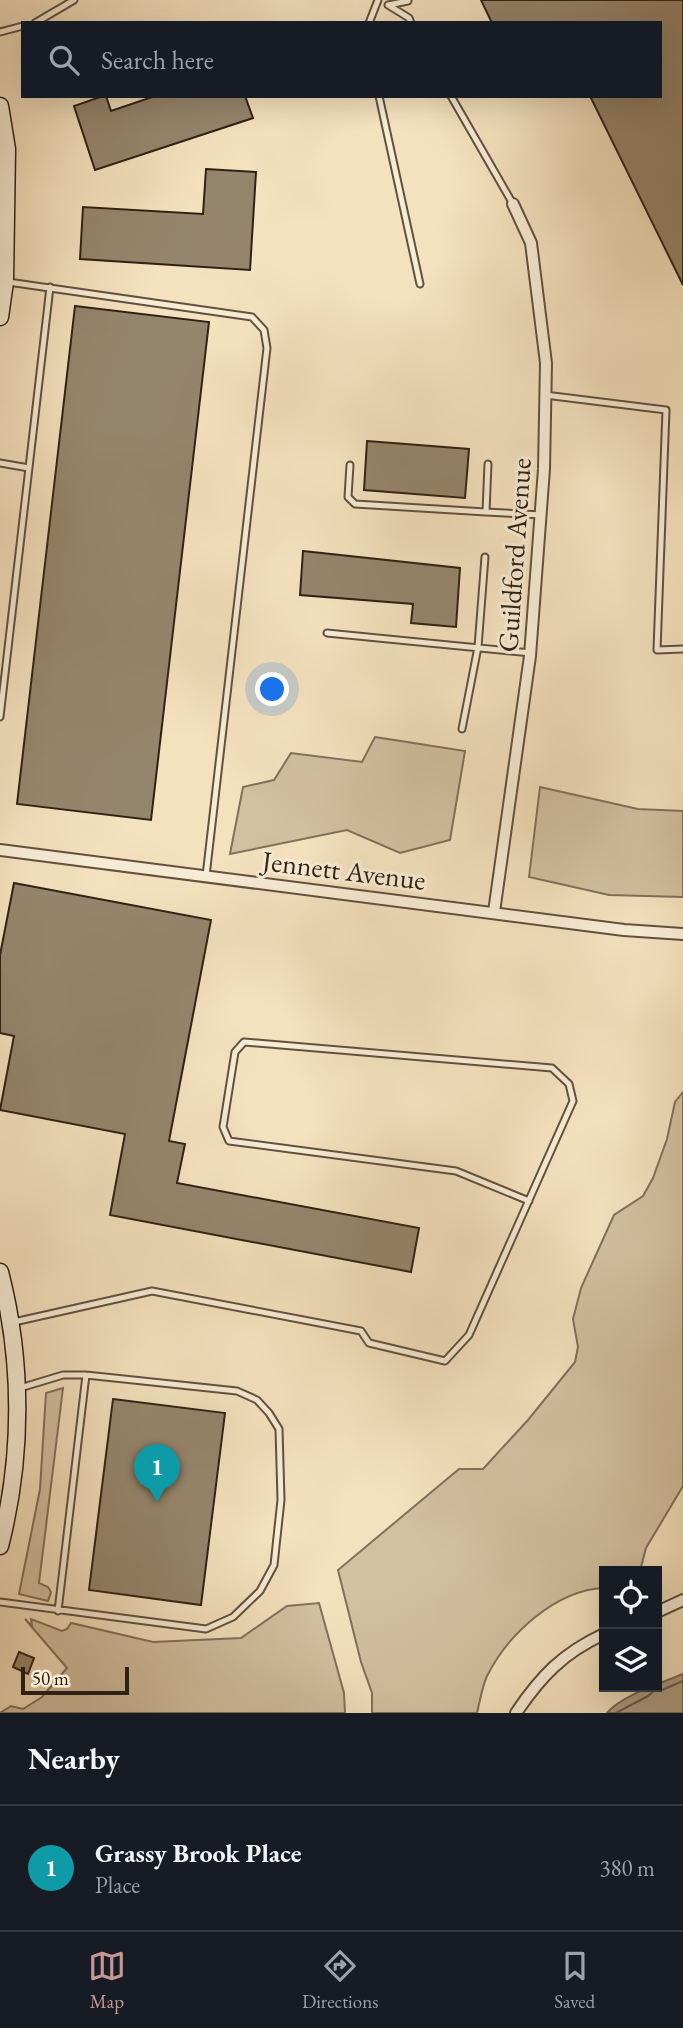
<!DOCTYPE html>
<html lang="en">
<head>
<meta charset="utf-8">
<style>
  :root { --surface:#171b24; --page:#242831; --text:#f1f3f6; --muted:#9ea1a6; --line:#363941; --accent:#c59692 }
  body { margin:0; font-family:"EB Garamond",serif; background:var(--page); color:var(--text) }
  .controls { position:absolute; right:21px; bottom:21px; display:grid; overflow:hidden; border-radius:0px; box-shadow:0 7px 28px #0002 }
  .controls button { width:63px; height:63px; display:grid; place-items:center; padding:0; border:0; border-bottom:2px solid var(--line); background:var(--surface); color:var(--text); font:35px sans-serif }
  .scale { position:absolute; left:21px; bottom:18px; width:108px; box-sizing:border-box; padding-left:7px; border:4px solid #302115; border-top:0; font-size:19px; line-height:24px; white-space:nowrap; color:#302115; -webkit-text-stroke:5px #f8ecd5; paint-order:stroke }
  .you { position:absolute; left:273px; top:690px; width:24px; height:24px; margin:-18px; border:5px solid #fff; border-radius:50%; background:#1a73e8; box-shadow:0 0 0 10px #1a73e833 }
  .badge { display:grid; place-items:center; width:46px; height:46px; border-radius:50%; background:var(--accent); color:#fff; font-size:23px; font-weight:700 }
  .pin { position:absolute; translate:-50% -58px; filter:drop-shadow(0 2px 4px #0008) }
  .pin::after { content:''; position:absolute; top:37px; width:24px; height:21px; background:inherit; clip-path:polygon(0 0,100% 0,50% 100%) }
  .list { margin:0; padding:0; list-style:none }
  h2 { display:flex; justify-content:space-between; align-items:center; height:91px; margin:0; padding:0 28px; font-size:30px }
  h2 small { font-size:23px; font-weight:400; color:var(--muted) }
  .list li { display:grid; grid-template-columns:46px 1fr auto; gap:21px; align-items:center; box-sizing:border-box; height:126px; padding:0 28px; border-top:2px solid var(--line) }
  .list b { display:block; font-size:26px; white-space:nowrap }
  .list p { margin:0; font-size:23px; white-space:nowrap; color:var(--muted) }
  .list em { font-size:23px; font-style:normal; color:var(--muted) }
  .icon { flex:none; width:38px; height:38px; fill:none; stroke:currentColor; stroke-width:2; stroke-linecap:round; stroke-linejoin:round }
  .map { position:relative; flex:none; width:683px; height:1713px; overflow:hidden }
  .search { position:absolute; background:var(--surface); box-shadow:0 7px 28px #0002; left:21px; right:21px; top:21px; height:77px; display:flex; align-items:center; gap:18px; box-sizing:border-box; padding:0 24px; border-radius:0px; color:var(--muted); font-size:26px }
  .sheet { height:217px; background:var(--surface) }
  nav { display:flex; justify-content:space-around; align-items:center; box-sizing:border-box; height:98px; border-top:2px solid var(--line); background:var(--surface); font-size:19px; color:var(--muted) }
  nav a { display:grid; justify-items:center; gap:4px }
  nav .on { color:var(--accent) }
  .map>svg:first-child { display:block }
  .green { fill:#d3c0a1; stroke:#82705b; stroke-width:2 }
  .water { fill:#b1a085; stroke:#7d6d58; stroke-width:2 }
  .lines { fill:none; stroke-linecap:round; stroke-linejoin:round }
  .shore { stroke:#70604d; stroke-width:2 }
  .building { fill:#96856d; stroke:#302115; stroke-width:2 }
  .service-casing { stroke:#61513f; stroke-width:9 }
  .minor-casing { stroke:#61513f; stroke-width:14 }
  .secondary-casing { stroke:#302115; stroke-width:19 }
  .service { stroke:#f8ecd5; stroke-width:5 }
  .minor { stroke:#f8ecd5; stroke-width:10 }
  .secondary { stroke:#f8ecd5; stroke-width:16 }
  .labels { text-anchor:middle; stroke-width:6; stroke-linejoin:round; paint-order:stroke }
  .street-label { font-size:28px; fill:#302115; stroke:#f8ecd5 }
</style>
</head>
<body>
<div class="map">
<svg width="683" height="1713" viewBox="0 0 683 1713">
  <rect width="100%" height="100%" fill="#f4e1be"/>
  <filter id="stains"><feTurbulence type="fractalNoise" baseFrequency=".00286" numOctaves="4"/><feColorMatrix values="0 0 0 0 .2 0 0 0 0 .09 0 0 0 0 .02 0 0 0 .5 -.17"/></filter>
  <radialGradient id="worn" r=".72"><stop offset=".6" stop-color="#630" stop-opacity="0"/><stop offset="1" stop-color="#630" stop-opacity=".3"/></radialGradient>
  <path class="green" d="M 375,737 L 465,751 L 450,840 L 400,853 L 347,830 L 230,854 L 243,787 L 274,780 L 291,753 L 362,762 Z
    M 540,787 L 638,809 L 683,811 L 683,897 L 609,895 L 529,877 Z
    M 683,1092 L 683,1486 L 646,1548 L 640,1571 L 604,1571 L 604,1588 C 556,1590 508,1634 487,1676 C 482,1687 480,1701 477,1713 L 372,1713 L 372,1693 L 361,1662 L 338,1570 L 459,1469 L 483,1469 L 528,1420 L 575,1362 L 578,1347 L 573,1319 L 581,1288 L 614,1215 L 643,1196 L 653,1178 L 667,1139 L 675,1102 Z
    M 63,1388 L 39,1583 L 48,1587 L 51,1592 L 48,1601 L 19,1594 L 40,1489 L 46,1393 Z
    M 319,1603 L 344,1693 L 345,1713 L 0,1713 L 11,1706 L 23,1709 L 42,1697 L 67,1668 L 25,1619 L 32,1626 L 31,1619 L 62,1631 L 67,1629 L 71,1623 L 153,1642 L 241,1638 L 287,1606 Z"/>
  <path class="water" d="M 683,1674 L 683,1713 L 607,1713 C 622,1695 662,1683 683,1674 Z"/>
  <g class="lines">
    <path class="shore" d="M 616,1713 L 648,1696 L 654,1691 L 662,1690 L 683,1681"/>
  </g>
  <path class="building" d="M 481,0 L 683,0 L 683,285 L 590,96 L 660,96 L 660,23 L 492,23 Z
    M 103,96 L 106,96 L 111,111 L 155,96 L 245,96 L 253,118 L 95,170 L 74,106 Z
    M 206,169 L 256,172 L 250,270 L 80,259 L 83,207 L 203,214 Z
    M 75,306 L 209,322 L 151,820 L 17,804 Z
    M 367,441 L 469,449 L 465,498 L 364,490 Z
    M 303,551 L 460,568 L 456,627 L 411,623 L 413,604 L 300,595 Z
    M 14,883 L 211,920 L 169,1141 L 185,1144 L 177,1183 L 419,1228 L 411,1272 L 110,1215 L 125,1134 L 0,1110 L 14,1036 L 0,1033 L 0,955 Z
    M 113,1399 L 225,1413 L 201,1605 L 89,1590 Z
    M 19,1652 L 34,1658 L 28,1674 L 13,1667 Z"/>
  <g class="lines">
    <g class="service-casing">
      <path id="service" d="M 408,1 L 388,5 L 409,18 L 411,23
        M 35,23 L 74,0
        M 369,23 L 378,0
        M 0,32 L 23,26
        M 379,96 L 420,284
        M 451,96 L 513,204
        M 8,282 L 252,317 L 264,330 L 267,348 L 206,876
        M 545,395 L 666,410 L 657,650 L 683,649
        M 0,463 L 29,468
        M 488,464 L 486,512 L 542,515
        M 350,465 L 348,497 L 355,504 L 486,512
        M 327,633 L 531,653
        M 0,717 L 50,287
        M 462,729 L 478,647 L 485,557
        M 14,1322 L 152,1291 L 361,1331 L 369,1343 L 445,1361 L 469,1335 L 573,1101 L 569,1084 L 552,1068 L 244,1042 L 235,1052 L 223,1127 L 229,1141 L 456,1171 L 529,1201
        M 0,1602 L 206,1629 L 233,1617 L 260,1591 L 274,1565 L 281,1500 L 279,1429 L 269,1413 L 257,1400 L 237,1391 L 86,1375 L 63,1375 L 20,1388
        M 58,1611 L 86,1375"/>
    </g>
    <g class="minor-casing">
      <path id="minor" d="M 0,850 L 624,930 L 683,934
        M 494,912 L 530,656 L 544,469 L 546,363 L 531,243 L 513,204
        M 657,1612 L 683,1600
        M 516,1713 C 541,1676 563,1653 604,1634"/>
    </g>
    <g class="secondary-casing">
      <path id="secondary" d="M 0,106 L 7,149 L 5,282 L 0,317
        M 0,1272 C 23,1361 23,1457 0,1546"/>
    </g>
    <use href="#service" class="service"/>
    <use href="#minor" class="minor"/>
    <use href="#secondary" class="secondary"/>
  </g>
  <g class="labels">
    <g class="street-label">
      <text transform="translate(514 555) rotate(-86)" y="10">Guildford Avenue</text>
      <text transform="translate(344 870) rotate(7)" y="10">Jennett Avenue</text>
    </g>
  </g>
  <rect width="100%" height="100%" filter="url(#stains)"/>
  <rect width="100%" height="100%" fill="url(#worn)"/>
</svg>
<div class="controls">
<button><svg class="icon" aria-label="locate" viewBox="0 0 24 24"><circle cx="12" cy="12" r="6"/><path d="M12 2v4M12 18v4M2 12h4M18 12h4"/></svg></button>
<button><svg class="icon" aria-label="layers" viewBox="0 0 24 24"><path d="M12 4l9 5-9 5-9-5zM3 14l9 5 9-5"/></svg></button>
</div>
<div class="scale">50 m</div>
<div class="you"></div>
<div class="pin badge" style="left:157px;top:1502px;background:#0f9aa8">1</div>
<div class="search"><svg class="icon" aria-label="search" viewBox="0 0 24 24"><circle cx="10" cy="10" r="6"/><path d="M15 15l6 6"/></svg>Search here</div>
</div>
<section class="sheet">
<h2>Nearby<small></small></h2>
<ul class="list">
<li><span class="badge" style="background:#0f9aa8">1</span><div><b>Grassy Brook Place</b><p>Place</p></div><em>380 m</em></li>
</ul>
</section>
<nav>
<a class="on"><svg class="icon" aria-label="map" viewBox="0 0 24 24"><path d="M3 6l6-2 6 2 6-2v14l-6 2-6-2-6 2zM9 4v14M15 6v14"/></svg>Map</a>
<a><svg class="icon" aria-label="directions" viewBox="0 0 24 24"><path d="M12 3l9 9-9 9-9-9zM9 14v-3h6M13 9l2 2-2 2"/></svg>Directions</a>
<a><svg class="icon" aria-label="saved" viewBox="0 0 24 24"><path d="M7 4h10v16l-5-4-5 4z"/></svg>Saved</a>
</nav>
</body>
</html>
